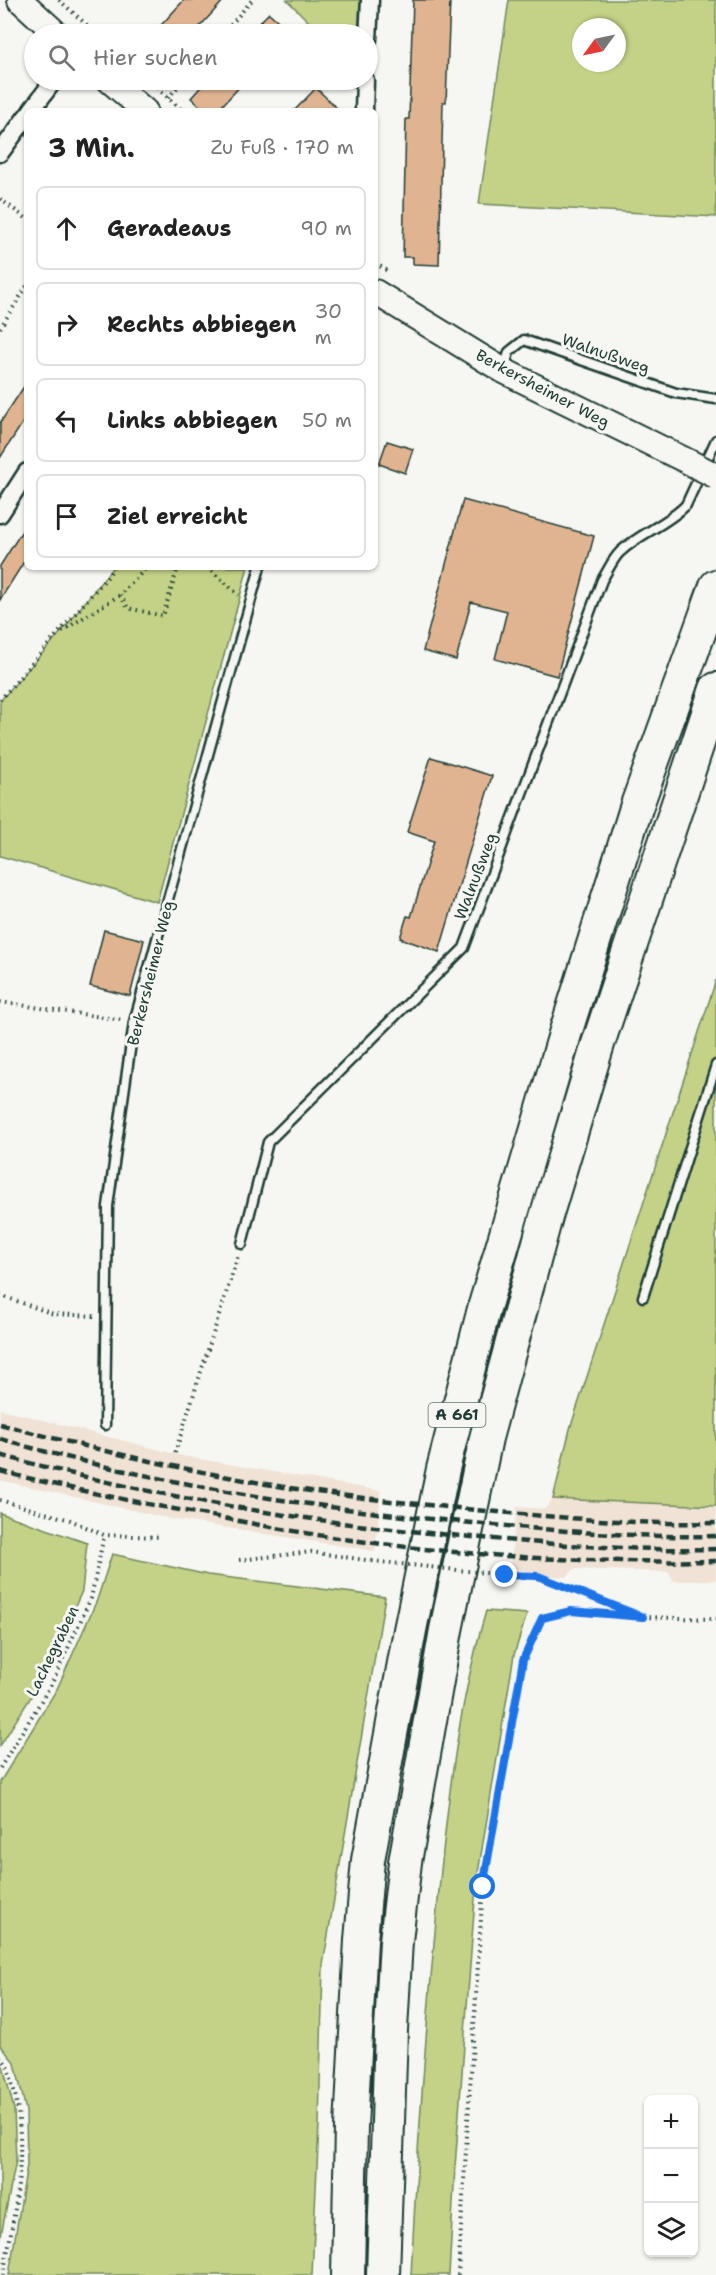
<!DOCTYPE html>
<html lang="de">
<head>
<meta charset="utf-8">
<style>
  :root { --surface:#fff; --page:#f2f2f2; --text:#222; --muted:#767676; --line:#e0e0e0 }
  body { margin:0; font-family:"Shantell Sans",sans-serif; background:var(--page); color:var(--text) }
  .controls { position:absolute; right:18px; bottom:18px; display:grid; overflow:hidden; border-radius:9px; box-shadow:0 2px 4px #0004 }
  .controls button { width:54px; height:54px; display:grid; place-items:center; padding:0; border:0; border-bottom:2px solid var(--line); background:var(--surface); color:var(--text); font:30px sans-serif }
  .compass { position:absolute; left:572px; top:18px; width:54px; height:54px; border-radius:50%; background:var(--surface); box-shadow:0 2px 4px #0004; rotate:237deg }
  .stop { position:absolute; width:18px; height:18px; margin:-14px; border:4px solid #1a73e8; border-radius:50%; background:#fff }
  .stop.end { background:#1a73e8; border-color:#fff; box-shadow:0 2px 6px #0008 }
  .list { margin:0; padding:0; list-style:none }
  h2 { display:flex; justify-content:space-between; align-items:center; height:78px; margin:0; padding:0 24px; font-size:26px }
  h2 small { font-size:20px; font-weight:400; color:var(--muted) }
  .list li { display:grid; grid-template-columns:39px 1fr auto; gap:18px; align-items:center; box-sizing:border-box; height:84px; margin:0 12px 12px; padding:0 12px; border:2px solid var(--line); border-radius:9px }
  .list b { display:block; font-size:22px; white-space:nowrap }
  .list em { font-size:20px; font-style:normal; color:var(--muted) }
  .icon { flex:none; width:33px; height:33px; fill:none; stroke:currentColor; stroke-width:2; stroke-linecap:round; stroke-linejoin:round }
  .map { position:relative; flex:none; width:716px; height:2275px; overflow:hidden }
  .search { position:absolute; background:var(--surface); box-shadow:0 2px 4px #0004; left:24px; top:24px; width:354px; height:66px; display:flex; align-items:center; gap:15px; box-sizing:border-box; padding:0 21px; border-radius:33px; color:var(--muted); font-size:22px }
  .panel { position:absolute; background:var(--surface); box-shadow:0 2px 4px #0004; left:24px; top:108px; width:354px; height:462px; border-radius:9px }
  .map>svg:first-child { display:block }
  .built { fill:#f0e2d5 }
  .green { fill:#c3d286; stroke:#71885d; stroke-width:1.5; fill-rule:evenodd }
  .building { fill:#e1b491; stroke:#1f3d34; stroke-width:1.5 }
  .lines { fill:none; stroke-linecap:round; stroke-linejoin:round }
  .lane-casing { stroke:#1f3d34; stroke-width:13 }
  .street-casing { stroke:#1f3d34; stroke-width:21 }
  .secondary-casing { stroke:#1f3d34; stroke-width:28 }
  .highway-casing { stroke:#1f3d34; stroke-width:36 }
  .path { stroke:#1f3d34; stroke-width:4; stroke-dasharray:1.5 4.5; stroke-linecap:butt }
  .lane { stroke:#f6f6f2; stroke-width:8 }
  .street { stroke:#f6f6f2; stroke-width:16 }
  .secondary { stroke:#f6f6f2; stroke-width:24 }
  .highway { stroke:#f6f6f2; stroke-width:32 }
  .rail { stroke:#1f3d34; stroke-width:4.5; stroke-dasharray:9 4.5; stroke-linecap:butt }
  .secondary-bridge-casing { stroke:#1f3d34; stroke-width:28; stroke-linecap:butt }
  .path-bridge { stroke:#1f3d34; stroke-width:4; stroke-dasharray:1.5 4.5; stroke-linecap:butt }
  .secondary-bridge { stroke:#f6f6f2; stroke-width:24 }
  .route { stroke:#1a73e8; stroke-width:8 }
  .labels { text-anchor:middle; stroke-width:6; stroke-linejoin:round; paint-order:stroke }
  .shield { fill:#f6f6f2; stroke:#60746d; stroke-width:1.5 }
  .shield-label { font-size:15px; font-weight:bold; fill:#1f3d34 }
  .street-label { font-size:16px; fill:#1f3d34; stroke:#f6f6f2 }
</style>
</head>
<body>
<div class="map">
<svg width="716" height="2275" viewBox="0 0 716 2275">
  <rect width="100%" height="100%" fill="#f6f6f2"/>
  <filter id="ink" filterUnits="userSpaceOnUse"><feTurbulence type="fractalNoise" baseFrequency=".0167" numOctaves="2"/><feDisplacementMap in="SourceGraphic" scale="12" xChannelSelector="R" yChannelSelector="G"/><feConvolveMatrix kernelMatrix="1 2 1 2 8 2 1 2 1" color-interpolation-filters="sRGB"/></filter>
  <g filter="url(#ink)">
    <path class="built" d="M 0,1409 L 183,1456 L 381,1491 L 375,1551 L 171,1519 L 0,1480 Z
      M 553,1499 L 716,1506 L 716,1580 L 674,1581 L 669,1572 L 574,1569 L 567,1577 L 546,1576 L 510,1567 L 517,1507 L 545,1509 Z"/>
    <path class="green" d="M 287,0 L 360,0 L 358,34 L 321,34 Z
      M 509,0 L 716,0 L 716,217 L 479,204 ZM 581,27 L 617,27 L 617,63 L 581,63 Z
      M 113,567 L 248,567 L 157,902 L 0,856 L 0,701 L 62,631 Z
      M 716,980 L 716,1506 L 553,1499 L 570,1429 Z
      M 0,1513 L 87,1543 L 82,1591 L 43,1678 L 0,1746 Z
      M 112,1554 L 208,1575 L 385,1597 L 323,1965 L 319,2124 L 312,2275 L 9,2275 L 27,2165 L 26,2111 L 15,2063 L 0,2045 L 0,1782 L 57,1689 L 97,1600 Z
      M 486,1611 L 527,1614 L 514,1655 L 476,1885 L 455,2167 L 449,2275 L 411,2275 C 417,2157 425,2039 436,1921 C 446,1817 456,1712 486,1611 Z
      M 0,2064 L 3,2066 L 14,2109 L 16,2161 L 0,2240 Z"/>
    <path class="building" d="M 184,0 L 224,0 L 193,34 L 153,34 Z
      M 413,0 L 450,0 L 446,102 L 443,102 L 439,265 L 413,264 L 413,257 L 403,257 L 406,119 L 409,119 Z
      M 269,13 L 293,34 L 248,34 Z
      M 207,80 L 246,80 L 217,111 L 205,111 L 191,98 Z
      M 316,88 L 340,111 L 294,111 Z
      M 27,382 L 27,416 L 0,458 L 0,423 Z
      M 387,441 L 413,449 L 405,473 L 379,464 Z
      M 463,500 L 594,536 L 557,676 L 495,659 L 507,611 L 471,602 L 456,660 L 423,651 Z
      M 27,523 L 27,557 L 0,600 L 0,566 Z
      M 431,757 L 492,776 L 439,952 L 400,938 L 407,916 L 411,917 L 434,841 L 407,832 Z
      M 104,930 L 144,940 L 130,996 L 90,986 Z"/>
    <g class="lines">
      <g class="lane-casing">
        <path id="lane" d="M 505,367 L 509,352 L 524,340 L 676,393 L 716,399
          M 242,1244 L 268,1142 L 464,948 L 602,580 C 608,571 612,560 620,552 C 640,533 668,524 686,505 L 716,440
          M 643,1297 L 716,1065
          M 105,1425 L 108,1206 L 134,1022 L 260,567"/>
      </g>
      <g class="street-casing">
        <path id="street" d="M 368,40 L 370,0
          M 31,111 L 54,80
          M 364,111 L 365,80
          M 0,153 L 27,116
          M 0,514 L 27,472"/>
      </g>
      <g class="secondary-casing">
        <path id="secondary" d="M 20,0 L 57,34
          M 109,80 L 145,111
          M 375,292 L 504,371 L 689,462"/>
      </g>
      <g class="highway-casing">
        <path id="highway" d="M 348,2275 L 351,2127 L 361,1940 L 368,1860 L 410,1630 L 443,1469 L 485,1305 L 565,1034 L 637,805 L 716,586
          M 383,2275 L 391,2030 L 396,1941 L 405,1862 L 446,1630 L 486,1438 L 546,1217 L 598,1044 L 716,689"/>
      </g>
      <path class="path" d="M 59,0 L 97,34
        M 223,34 L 252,0
        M 148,80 L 183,111
        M 168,98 L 184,80
        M 0,199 L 27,219
        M 375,263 L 389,272
        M 0,328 L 27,286
        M 207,567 L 239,595
        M 120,595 L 128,608 L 163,616 L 178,567
        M 62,631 L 120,595 L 147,567
        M 0,700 L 109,575 L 113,567
        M 0,1002 L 122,1020
        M 0,1295 L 53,1314 L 95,1316
        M 175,1453 L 238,1256
        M 0,1500 L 70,1520 L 104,1535 L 162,1537
        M 239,1560 L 311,1552 L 372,1561
        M 505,1575 L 539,1577 L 638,1615
        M 0,1768 L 51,1685 L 91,1598 L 104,1535
        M 0,2057 C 9,2065 10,2074 13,2086 C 29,2147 15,2213 3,2275
        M 458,2275 L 483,1887 L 523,1660 L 542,1618 L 571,1611 L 643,1617 L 716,1619"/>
      <use href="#lane" class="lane"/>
      <use href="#street" class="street"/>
      <use href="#secondary" class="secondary"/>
      <use href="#highway" class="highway"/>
      <path class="rail" d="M 0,1424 C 91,1449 185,1470 278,1486 C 344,1497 410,1503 476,1510 C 556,1517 636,1525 716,1523
        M 0,1439 C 154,1484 313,1508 472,1523 C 553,1530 635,1538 716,1536
        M 0,1455 C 151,1497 306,1522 461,1536 C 546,1544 631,1551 716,1549
        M 0,1471 C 65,1488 130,1501 196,1513 C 255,1524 315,1536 375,1543 C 488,1558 603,1563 716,1561"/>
      <g class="secondary-bridge-casing">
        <path id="secondary-bridge" d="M 689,462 L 716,476"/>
      </g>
      <path class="path-bridge" d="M 372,1561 L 505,1575"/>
      <use href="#secondary-bridge" class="secondary-bridge"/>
    </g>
  </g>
  <g class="lines" filter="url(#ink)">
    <path class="route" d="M 483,1887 L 523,1660 L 542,1618 L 571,1611 L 643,1617 L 538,1576 L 505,1575"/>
  </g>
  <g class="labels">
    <rect class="shield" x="428.5" y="1403" width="57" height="24" rx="4.5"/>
    <g class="shield-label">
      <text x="457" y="1420">A 661</text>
    </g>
    <g class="street-label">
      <text transform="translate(606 353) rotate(19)" y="6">Walnußweg</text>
      <text transform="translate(543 388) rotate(28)" y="6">Berkersheimer Weg</text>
      <text transform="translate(475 876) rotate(-69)" y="6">Walnußweg</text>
      <text transform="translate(150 973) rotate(-76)" y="6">Berkersheimer Weg</text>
      <text transform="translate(52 1651) rotate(-64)" y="6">Lachegraben</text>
    </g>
  </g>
</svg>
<div class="controls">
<button>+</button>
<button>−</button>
<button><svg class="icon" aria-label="layers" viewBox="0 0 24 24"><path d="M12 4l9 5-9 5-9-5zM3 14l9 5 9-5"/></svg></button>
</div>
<svg class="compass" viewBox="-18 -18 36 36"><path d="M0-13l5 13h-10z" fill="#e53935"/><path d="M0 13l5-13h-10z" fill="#767676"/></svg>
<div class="stop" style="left:483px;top:1887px"></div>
<div class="stop end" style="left:505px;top:1575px"></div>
<div class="search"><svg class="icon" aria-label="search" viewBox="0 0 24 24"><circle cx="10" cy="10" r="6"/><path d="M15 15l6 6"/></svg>Hier suchen</div>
<section class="panel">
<h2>3 Min.<small>Zu Fuß · 170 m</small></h2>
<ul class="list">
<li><svg class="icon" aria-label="ahead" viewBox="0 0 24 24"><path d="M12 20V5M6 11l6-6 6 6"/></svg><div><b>Geradeaus</b></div><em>90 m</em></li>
<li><svg class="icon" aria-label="right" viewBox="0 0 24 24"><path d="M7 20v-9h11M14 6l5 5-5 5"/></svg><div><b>Rechts abbiegen</b></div><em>30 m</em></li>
<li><svg class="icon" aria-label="left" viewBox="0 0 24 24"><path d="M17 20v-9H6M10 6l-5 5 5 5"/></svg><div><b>Links abbiegen</b></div><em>50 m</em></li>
<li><svg class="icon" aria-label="arrive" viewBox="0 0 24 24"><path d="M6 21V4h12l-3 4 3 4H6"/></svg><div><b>Ziel erreicht</b></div></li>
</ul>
</section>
</div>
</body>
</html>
